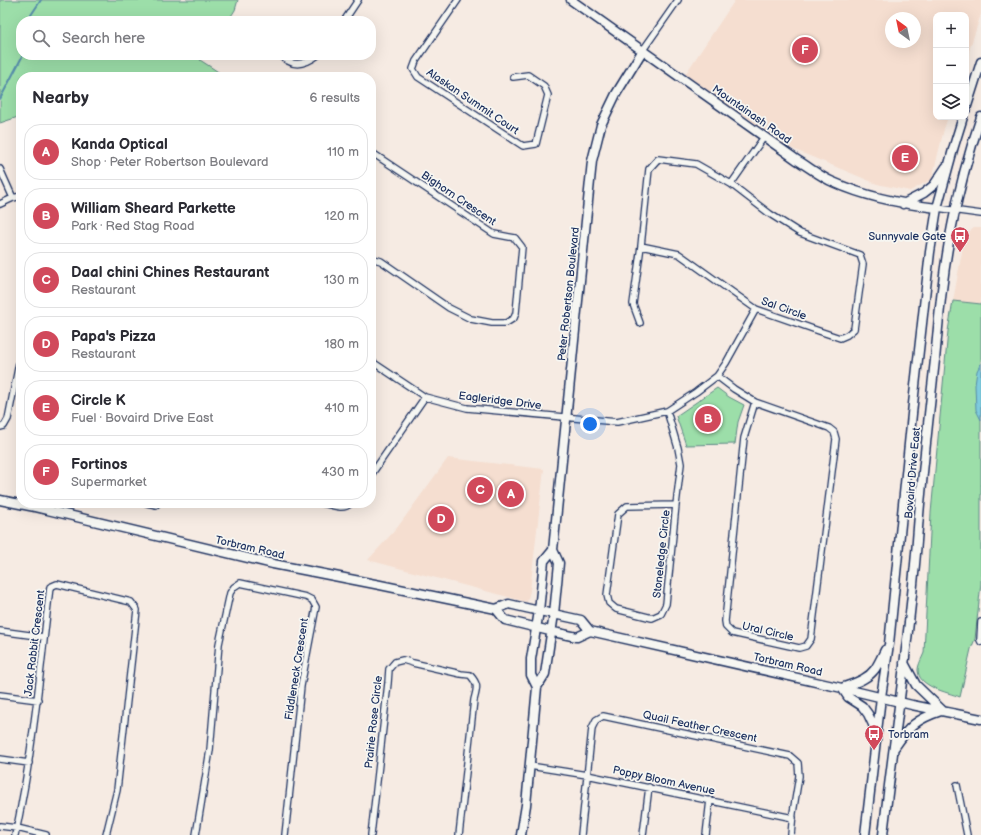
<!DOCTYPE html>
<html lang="en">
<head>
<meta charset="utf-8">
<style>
  :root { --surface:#fff; --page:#f7f7f7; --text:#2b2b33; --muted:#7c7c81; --line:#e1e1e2; --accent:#d1495b }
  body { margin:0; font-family:"Balsamiq Sans",sans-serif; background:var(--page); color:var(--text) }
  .controls { position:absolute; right:12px; top:12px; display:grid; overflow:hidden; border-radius:8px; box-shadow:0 4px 16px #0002 }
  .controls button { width:36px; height:36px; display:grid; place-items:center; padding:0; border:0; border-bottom:1px solid var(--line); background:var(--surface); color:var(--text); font:20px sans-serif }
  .compass { position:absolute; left:885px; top:12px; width:36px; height:36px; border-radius:50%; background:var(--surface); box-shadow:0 4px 16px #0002; rotate:327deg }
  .you { position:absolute; left:590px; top:424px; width:14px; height:14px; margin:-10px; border:3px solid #fff; border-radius:50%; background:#1a73e8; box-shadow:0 0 0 6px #1a73e833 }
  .badge { display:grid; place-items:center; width:26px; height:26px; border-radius:50%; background:var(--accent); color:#fff; font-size:13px; font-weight:700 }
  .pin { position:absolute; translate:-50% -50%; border:2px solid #fff; box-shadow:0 1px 4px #0006 }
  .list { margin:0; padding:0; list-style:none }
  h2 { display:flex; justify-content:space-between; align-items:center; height:52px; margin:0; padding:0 16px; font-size:17px }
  h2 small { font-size:13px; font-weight:400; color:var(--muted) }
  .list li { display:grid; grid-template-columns:26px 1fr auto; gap:12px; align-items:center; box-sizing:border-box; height:56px; margin:0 8px 8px; padding:0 8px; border:1px solid var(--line); border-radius:16px }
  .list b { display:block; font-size:15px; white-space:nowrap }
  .list p { margin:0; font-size:13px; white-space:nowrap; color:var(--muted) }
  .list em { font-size:13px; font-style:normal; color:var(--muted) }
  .icon { flex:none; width:22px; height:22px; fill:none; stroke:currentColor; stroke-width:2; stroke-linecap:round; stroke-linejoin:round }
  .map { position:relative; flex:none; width:981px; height:835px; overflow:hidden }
  .search { position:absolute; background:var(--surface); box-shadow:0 4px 16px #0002; left:16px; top:16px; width:360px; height:44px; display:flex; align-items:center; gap:10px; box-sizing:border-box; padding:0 14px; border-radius:16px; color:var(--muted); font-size:15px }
  .panel { position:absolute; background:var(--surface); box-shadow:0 4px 16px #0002; left:16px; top:72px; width:360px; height:436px; border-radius:16px }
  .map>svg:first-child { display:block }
  .built { fill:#f5ded0; fill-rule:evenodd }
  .green { fill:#9cdea9; stroke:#5c8684 }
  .water { fill:#7ecbdd; stroke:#568daa }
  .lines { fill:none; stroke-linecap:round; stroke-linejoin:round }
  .stream { stroke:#568daa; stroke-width:2 }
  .street-casing { stroke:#1b2f5e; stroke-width:8 }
  .secondary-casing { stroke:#1b2f5e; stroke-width:11 }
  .street { stroke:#f6f6f2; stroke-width:5.5 }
  .secondary { stroke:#f6f6f2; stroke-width:8 }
  .labels { text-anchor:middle; stroke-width:3.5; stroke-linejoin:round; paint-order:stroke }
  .street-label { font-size:11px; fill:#1b2f5e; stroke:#f6f6f2 }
  .poi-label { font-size:11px; fill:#1b2f5e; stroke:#f6f6f2; text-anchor:end }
</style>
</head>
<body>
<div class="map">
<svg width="981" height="835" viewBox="0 0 981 835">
  <rect width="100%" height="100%" fill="#f6ebe3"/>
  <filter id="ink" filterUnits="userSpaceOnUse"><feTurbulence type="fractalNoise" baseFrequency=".025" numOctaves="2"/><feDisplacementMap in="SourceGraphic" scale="8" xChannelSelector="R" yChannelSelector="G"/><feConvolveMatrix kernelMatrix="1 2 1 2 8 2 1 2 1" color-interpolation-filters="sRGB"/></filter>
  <g filter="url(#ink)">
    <path class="built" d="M 735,0 L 981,0 L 981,14 L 966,60 L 966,15 L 936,15 L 936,117 L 948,117 L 944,129 L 932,179 L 910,191 L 877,184 L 764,137 L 682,79 ZM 891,18 L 915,18 L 915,42 L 891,42 Z
      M 974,228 L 981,228 L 981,304 L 953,301 L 965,235 Z
      M 448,458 L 544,469 L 530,591 L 527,602 L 368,560 L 397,528 Z"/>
    <path class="green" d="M 0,0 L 238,0 L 235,10 L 228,21 L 21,21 L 21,55 L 204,55 L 200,60 L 226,77 L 21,77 L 21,116 L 0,123 Z
      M 953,301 L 981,304 L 981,583 L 975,639 L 971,649 L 960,697 C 947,692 918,687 918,670 C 918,665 922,658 924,653 L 931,513 L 948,331 Z
      M 717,388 L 729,397 L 744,405 L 738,422 L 735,444 L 686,445 L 676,416 Z"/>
    <path class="water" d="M 981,363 L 981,420 L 976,410 L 975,385 L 977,371 Z"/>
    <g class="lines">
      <path class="stream" d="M 27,21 L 41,0
        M 0,99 L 23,55"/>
      <g class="street-casing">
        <path id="street" d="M 458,0 L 416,61 L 413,69 L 418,77 L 523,146 L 536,144 L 548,95 L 544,86 L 528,75 L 513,77
          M 344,21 L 358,0
          M 643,50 L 678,0
          M 281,55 C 283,57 285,60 288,61 C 298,67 310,61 318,55
          M 371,152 L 494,234 L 515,238 L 522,247 L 516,313 L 514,318 L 506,323 L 492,323 L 471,319 L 449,308 L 381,261 L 371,258
          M 658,159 L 696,164 L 731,184 L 770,214 L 800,233 L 860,255 L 863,264 L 854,329 L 847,335 L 840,338 L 819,331 L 756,309 L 679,254 L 641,246 L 649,169 Z
          M 0,169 L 13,198
          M 731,184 L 764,137
          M 0,204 L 13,198 L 21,196
          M 937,208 L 981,214
          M 640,323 L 633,304 L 641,246
          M 371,361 L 425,397 L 467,408 L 617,422 L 667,411 L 696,392 L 717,376 L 726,363 L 756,309
          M 717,376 L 734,389 L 755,402 L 829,428 L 834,432 L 836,439 L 811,639 L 806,646 L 799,648 L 732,633 L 726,627 L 725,621 L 744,438 L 755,402
          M 667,411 L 678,448 L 681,464 L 676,505 L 666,604 L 661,614 L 652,618 L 616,609 L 609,603 L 607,595 L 618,514 L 627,506 L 676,505
          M 0,427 L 4,426 L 8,419 L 21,353
          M 371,475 L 425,397
          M 147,503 L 156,505 L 158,503
          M 322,503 C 332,505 343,511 351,503
          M 981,622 L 980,640 L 981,642
          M 0,631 L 44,637
          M 0,695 L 38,700
          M 0,759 L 29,763
          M 530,766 L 587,775 L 793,818
          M 957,785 L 967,835
          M 0,826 L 17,828 L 46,835
          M 15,835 C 19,820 21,805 24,790 C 36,723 42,654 50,587 L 57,584 L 131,602 L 137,610 L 117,790 L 106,835
          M 196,835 L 210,750 L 219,644 L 230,593 L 234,587 L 240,583 L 306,597 L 312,600 L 316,607 L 301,686 L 285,835
          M 371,835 L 388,683 L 389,669 L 395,662 L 403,660 L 413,663 L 461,674 L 470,675 C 479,685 477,688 474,700 L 459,835
          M 581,835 L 592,728 L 596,720 L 603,716 L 790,756 L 798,763 L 799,776 L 793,813 L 791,835
          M 643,835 L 649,787
          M 706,835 L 710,800"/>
      </g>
      <g class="secondary-casing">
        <path id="secondary" d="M 571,0 L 797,160 C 809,167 821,177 833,182 C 866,197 902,204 937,208
          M 966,109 L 981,62
          M 903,204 L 924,193 L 934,185 L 946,167
          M 0,500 L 35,507 L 273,564 L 380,585 L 496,609 L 509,604 L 526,608 L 581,620 L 590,631 L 842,688 L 912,705 L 981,719
          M 496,609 L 505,620 L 558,633 L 577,637 L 590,631
          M 904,663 L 916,685 L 943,711
          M 537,687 L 531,675 L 531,659 L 539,611 L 544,561 L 553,550
          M 842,688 C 854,683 867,680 875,669 C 879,663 882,656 885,650
          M 842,688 L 848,697 L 862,706 L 868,714 L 876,731
          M 895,747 C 909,726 917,719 941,711
          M 521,835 L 526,805 L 537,687 L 545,674 L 554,614 L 559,563 L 553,550 L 592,161 L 601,125 L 616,94 L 643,50
          M 865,835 L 881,697 L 889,644 L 913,404 L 930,252 L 937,208 L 954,146 L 963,117
          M 883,835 C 893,748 906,661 914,574 C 917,548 918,521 921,494 C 925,449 930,405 935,360 C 939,316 943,270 952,226 C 959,189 969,152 981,117"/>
      </g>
      <use href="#street" class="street"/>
      <use href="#secondary" class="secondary"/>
    </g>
  </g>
  <defs>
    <g id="bus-pin" transform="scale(1)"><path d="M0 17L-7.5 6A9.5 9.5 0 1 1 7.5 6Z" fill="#d1495b" stroke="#f6f6f2"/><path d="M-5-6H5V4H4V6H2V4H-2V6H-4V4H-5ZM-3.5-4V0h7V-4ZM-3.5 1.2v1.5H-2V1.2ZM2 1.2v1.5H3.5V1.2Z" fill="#fff"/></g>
  </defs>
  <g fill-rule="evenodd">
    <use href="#bus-pin" x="960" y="236"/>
    <use href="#bus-pin" x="874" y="734"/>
  </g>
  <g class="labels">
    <g class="street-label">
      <text transform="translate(473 101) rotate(34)" y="4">Alaskan Summit Court</text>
      <text transform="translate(752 114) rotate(35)" y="4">Mountainash Road</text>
      <text transform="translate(459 198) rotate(34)" y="4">Bighorn Crescent</text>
      <text transform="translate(568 294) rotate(-84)" y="4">Peter Robertson Boulevard</text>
      <text transform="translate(784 308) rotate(20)" y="4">Sal Circle</text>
      <text transform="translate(500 400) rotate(7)" y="4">Eagleridge Drive</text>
      <text transform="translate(912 473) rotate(-85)" y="4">Bovaird Drive East</text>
      <text transform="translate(250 547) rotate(13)" y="4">Torbram Road</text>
      <text transform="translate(661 554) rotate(-84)" y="4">Stoneledge Circle</text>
      <text transform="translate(768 631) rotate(13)" y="4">Ural Circle</text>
      <text transform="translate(34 643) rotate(-83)" y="4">Jack Rabbit Crescent</text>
      <text transform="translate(788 664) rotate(13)" y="4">Torbram Road</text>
      <text transform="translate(296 669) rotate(-81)" y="4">Fiddleneck Crescent</text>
      <text transform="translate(373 722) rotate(-84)" y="4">Prairie Rose Circle</text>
      <text transform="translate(700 726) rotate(12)" y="4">Quail Feather Crescent</text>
      <text transform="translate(664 780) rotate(12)" y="4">Poppy Bloom Avenue</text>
    </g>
    <g class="poi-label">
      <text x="946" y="240">Sunnyvale Gate</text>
      <text x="888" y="738" text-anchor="start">Torbram</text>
    </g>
  </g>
</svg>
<div class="controls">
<button>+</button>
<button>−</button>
<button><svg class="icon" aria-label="layers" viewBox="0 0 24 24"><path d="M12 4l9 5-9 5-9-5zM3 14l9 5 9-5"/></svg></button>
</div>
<svg class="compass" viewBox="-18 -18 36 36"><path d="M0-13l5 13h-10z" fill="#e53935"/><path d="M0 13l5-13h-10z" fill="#7c7c81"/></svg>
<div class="you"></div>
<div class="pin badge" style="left:511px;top:494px">A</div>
<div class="pin badge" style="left:708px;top:419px">B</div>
<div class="pin badge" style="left:480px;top:490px">C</div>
<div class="pin badge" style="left:441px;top:519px">D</div>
<div class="pin badge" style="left:905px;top:158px">E</div>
<div class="pin badge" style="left:805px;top:50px">F</div>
<div class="search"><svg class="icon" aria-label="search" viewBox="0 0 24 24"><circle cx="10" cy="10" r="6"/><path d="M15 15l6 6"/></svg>Search here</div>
<section class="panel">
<h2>Nearby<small>6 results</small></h2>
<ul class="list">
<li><span class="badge">A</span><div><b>Kanda Optical</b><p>Shop · Peter Robertson Boulevard</p></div><em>110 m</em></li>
<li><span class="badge">B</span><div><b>William Sheard Parkette</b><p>Park · Red Stag Road</p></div><em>120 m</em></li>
<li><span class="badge">C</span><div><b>Daal chini Chines Restaurant</b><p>Restaurant</p></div><em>130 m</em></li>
<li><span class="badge">D</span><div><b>Papa's Pizza</b><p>Restaurant</p></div><em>180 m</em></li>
<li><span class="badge">E</span><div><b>Circle K</b><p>Fuel · Bovaird Drive East</p></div><em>410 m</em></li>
<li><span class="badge">F</span><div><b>Fortinos</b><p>Supermarket</p></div><em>430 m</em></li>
</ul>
</section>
</div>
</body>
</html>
